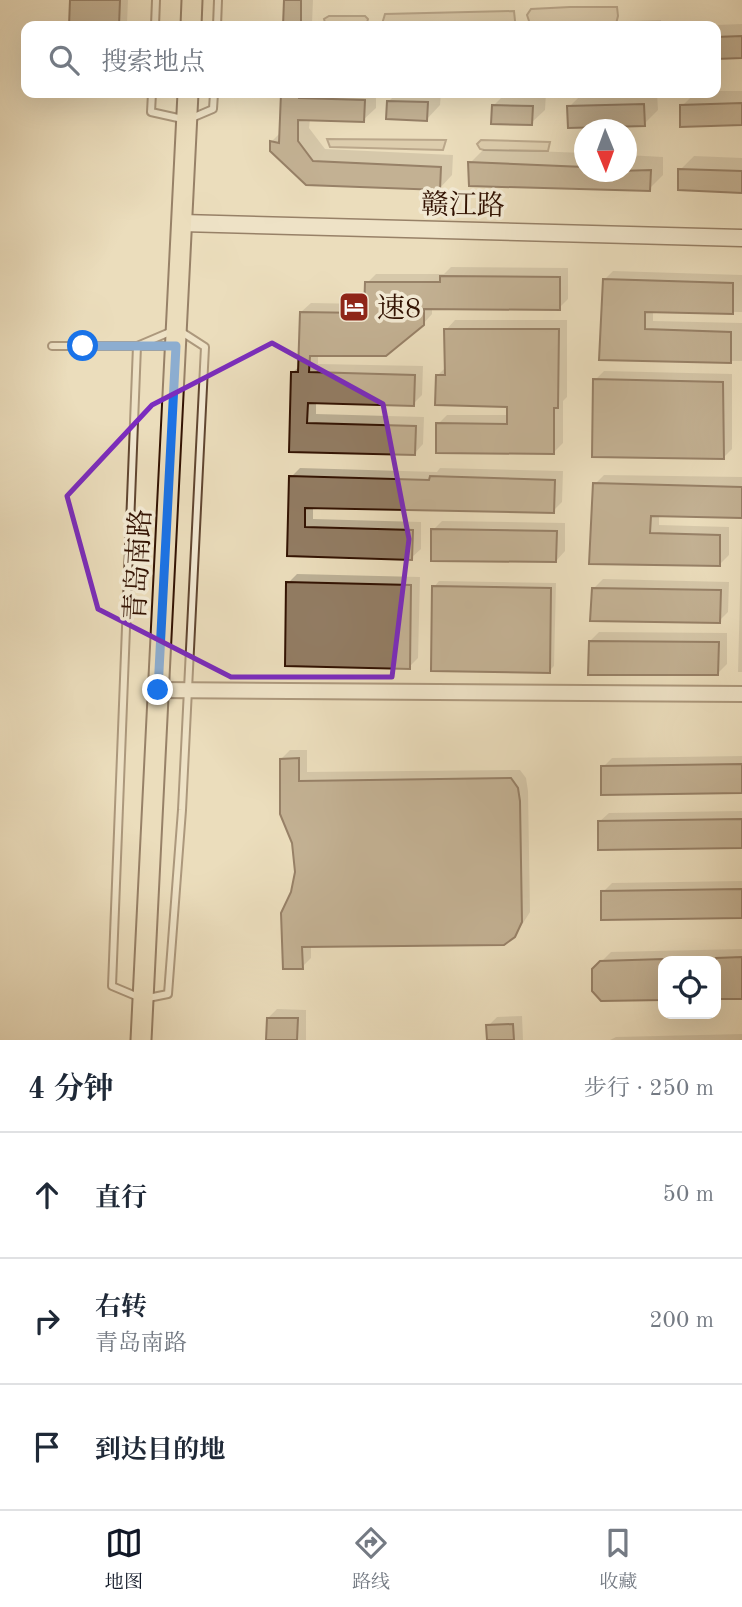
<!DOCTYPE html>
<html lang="zh">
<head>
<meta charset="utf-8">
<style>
  :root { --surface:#fff; --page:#f6f6f7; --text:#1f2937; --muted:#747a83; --line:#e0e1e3; --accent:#111827 }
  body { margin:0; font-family:"Old Standard TT","Noto Serif SC",serif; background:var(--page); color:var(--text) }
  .controls { position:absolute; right:21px; bottom:21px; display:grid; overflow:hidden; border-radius:14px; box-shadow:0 7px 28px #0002 }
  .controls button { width:63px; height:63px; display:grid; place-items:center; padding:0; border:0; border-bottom:2px solid var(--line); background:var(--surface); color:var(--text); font:35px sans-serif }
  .compass { position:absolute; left:574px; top:119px; width:63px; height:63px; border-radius:50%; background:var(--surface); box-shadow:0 7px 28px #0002; rotate:179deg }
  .stop { position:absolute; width:21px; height:21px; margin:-16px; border:5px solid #1a73e8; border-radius:50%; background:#fff }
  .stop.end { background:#1a73e8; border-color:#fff; box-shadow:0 2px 7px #0008 }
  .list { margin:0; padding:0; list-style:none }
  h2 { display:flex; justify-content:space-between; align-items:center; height:91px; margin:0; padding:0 28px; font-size:30px }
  h2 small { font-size:23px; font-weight:400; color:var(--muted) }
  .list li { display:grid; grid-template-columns:46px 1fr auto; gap:21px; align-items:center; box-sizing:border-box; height:126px; padding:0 28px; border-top:2px solid var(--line) }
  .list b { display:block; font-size:26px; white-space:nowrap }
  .list p { margin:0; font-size:23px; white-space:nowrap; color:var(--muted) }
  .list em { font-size:23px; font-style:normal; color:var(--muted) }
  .icon { flex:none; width:38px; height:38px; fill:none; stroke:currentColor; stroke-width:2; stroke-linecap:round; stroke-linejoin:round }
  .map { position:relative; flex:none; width:742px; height:1040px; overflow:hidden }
  .search { position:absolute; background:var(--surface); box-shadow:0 7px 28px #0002; left:21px; right:21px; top:21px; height:77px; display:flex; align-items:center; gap:18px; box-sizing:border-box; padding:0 24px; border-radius:14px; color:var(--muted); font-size:26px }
  .sheet { height:469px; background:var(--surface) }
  nav { display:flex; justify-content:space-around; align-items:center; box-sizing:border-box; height:98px; border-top:2px solid var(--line); background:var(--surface); font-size:19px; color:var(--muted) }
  nav a { display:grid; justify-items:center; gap:4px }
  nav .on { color:var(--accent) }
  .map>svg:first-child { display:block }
  .green { fill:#ccba9c; stroke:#7f664f; stroke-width:2 }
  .shadow { fill:#0003 }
  .building { fill:#927c63; stroke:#321202; stroke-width:2 }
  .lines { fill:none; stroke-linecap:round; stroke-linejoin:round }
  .service-casing { stroke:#604530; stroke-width:10 }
  .tertiary-casing { stroke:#604530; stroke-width:18 }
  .secondary-casing { stroke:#321202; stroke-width:19 }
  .primary-casing { stroke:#321202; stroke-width:23 }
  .service { stroke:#f2e9d3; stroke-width:6 }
  .tertiary { stroke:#f2e9d3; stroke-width:14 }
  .secondary { stroke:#f2e9d3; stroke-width:16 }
  .primary { stroke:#ebddbc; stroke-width:19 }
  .route { stroke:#1a73e8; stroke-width:9 }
  .marked { fill:none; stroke:#7b2cbf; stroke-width:5; stroke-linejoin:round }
  .labels { text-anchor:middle; stroke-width:7; stroke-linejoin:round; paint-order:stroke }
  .street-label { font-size:28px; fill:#321202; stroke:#f2e9d3 }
  .poi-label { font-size:28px; fill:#321202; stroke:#f2e9d3; text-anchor:start }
</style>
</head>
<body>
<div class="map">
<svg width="742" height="1040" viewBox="0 0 742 1040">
  <rect width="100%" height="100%" fill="#ebddbc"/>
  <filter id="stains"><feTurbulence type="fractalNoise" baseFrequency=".00286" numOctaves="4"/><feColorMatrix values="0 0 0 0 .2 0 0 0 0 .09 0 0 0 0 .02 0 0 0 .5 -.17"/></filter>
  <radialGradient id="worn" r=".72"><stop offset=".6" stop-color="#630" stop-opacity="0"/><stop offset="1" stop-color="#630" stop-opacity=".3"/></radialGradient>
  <path class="green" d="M 570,7 L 617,7 L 618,16 L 616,24 L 530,24 L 527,15 L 531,9 Z
    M 514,11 L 515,21 L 512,26 L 385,26 L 382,24 L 385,14 Z
    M 329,16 L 365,16 L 368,19 L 366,26 L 326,26 L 324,19 Z
    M 327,139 L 446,140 L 443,150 L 330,147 Z
    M 481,140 L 550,142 L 548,151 L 484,150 L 480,149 L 477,144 Z"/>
  <path class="shadow" d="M 72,0 L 128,0 L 127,23 L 123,26 L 71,26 Z
    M 286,0 L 313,0 L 312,24 L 365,26 L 285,26 Z
    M 661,20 L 661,26 L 540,26 L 543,24 Z
    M 401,24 L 474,26 L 400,26 Z
    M 742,24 L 742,56 L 716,57 L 716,26 L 691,26 Z
    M 716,91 L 742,91 L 742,123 L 682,106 L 695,93 Z
    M 282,93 L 376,93 L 376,108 L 363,120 L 310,119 L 309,128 L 325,149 L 453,155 L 452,175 L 440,188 L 306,183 L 271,142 L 281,132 Z
    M 397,93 L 441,93 L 440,105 L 427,119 L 389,101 Z
    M 506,93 L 546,93 L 545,110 L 531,123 L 493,106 Z
    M 583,93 L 657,93 L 658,110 L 644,124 L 569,107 Z
    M 484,149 L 584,153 L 584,172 L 626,172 L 626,155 L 663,157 L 663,175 L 649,189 L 470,163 Z
    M 694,156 L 742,158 L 742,191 L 680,170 Z
    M 451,267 L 568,268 L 568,299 L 559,308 L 432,307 L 432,314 L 423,324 L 318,355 L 318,364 L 423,366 L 422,395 L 413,404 L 316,402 L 316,414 L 424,417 L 423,444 L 414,454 L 291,450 L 293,372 L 300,366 L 301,312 L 311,303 L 366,304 L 367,283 L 376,274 L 444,274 Z
    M 613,271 L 742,275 L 742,312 L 653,311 L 653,321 L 742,323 L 742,361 L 601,359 L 604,280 Z
    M 455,320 L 567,320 L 567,397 L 563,401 L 563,443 L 554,452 L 438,424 L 447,415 L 509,415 L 509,405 L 437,376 L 446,367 L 446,330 Z
    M 604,371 L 732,374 L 732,449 L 723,458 L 595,380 Z
    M 300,468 L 437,472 L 440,468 L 563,471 L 562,502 L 553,511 L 313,506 L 313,519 L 421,522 L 421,549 L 411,558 L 289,555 L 291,477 Z
    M 604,475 L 742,477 L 742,672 L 738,672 L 742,516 L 659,514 L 659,525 L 729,527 L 729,555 L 720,564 L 591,562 L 595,484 Z
    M 442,521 L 565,523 L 565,551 L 556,561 L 433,530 Z
    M 297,574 L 420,577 L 418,658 L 409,667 L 288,583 Z
    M 603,579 L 729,582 L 728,612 L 719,621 L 594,588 Z
    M 439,581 L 556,583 L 554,666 L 549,671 L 434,587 Z
    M 599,632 L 727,633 L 727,664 L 718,673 L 590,641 Z
    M 290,750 L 307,750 L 307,772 L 520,770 L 526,778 L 528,791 L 530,912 L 518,931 L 508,941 L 311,945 L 311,958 L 302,967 L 293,893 L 297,872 L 281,759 Z
    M 742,756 L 742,791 L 603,767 L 612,758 Z
    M 742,811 L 742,847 L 599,822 L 609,813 Z
    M 742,881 L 742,917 L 603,892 L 612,883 Z
    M 742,949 L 742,997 L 716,997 L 716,961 L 663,961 L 663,998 L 602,1000 L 593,970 L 611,952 Z
    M 277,1009 L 306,1010 L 306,1040 L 268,1040 L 268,1018 Z
    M 522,1016 L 523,1040 L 488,1040 L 488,1026 L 497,1017 Z
    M 742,1034 L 742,1040 L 610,1040 L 616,1037 Z"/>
  <path class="building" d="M 70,0 L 120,0 L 119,26 L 69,26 Z
    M 284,0 L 301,0 L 301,26 L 283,26 Z
    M 742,36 L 742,58 L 716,59 L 716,37 Z
    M 281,93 L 299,93 L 299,98 L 365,100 L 364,122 L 298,120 L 298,141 L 313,161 L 441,167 L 440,190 L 306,185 L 270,151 L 270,141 L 279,143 Z
    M 387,101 L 428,102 L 427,121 L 386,119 Z
    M 742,103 L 742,125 L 680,127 L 680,105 Z
    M 644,104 L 645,126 L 568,128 L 567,106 Z
    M 492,105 L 533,106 L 532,125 L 491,124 Z
    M 468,162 L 584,167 L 584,172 L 651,170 L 650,191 L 469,186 Z
    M 678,169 L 742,171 L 742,193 L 678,190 Z
    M 440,276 L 560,277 L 560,310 L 424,309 L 424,325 L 386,356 L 310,356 L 309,372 L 415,375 L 414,406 L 308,403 L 307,423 L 416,426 L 415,455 L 289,452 L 291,372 L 298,372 L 300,312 L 364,313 L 365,282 L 440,282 Z
    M 603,279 L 733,283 L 733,314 L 645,312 L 645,329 L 731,332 L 731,363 L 599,360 Z
    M 444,329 L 559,329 L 558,408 L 554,408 L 554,454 L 436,453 L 436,423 L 507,424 L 507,407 L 435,405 L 436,375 L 445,375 Z
    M 593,379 L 723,382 L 724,459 L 592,457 Z
    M 289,476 L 429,480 L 430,476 L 555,480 L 554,513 L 305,508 L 305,527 L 413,530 L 412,560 L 287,556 Z
    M 593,483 L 742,487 L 742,518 L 651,516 L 650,533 L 720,535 L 720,566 L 589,564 Z
    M 431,529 L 557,531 L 556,562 L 431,561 Z
    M 286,582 L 411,585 L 410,669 L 285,666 Z
    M 432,586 L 551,588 L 550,673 L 431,671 Z
    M 592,588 L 721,590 L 720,623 L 590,621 Z
    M 589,641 L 719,642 L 718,675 L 588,675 Z
    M 299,758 L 299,781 L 511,778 L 518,788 L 520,801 L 522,922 L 515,937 L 504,945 L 302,947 L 303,969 L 283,969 L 281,913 L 291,892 L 295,872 L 292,843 L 280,814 L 280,759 Z
    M 742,764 L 742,793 L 601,795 L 601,766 Z
    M 742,819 L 742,848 L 598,850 L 598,821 Z
    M 742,889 L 742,918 L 601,920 L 601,891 Z
    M 742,957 L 742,999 L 716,999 L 716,958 Z
    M 663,959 L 663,1000 L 601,1001 L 592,991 L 592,969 L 600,961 Z
    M 267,1018 L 298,1018 L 297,1040 L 266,1040 Z
    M 513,1024 L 514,1040 L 487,1040 L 486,1025 Z"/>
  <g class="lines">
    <g class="service-casing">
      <path id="service" d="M 155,26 L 156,0
        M 217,26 L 218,0
        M 152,93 L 151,112 L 187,120 L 213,109 L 214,93
        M 177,329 L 205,347 L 182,810 L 168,994 L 143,999 L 112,986 L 137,346 Z
        M 52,346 L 174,346"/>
    </g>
    <g class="tertiary-casing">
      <path id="tertiary" d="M 158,690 L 742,694"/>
    </g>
    <g class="secondary-casing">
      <path id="secondary" d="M 182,223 L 742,238"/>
    </g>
    <g class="primary-casing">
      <path id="primary" d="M 191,26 L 192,0
        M 141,1040 L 188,93"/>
    </g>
    <use href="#service" class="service"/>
    <use href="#tertiary" class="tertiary"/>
    <use href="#secondary" class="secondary"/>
    <use href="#primary" class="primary"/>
  </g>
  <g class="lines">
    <path class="route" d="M 83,346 L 176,346 L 158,690"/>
  </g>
  <path d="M0 0H742V1040H0ZM 272,343 L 383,404 L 409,539 L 392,677 L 231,677 L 98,609 L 67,496 L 152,405 Z" fill="#ebddbc" fill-opacity=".55" fill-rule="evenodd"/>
  <path class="marked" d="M 272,343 L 383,404 L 409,539 L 392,677 L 231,677 L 98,609 L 67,496 L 152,405 Z"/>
  <defs>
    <g id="hotel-square" transform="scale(1.575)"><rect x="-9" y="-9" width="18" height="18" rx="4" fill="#8f2418" stroke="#f2e9d3"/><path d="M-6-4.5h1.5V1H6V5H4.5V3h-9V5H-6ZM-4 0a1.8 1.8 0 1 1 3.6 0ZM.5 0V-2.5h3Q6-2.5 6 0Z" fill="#fff"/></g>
  </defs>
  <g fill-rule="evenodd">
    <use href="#hotel-square" x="354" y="307"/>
  </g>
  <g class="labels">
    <g class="street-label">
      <text transform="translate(463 204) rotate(1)" y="10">赣江路</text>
      <text transform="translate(137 565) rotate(-87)" y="10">青岛南路</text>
    </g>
    <g class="poi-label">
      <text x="377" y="317">速8</text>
    </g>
  </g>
  <rect width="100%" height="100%" filter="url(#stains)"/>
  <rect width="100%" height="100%" fill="url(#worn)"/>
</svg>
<div class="controls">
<button><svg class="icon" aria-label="locate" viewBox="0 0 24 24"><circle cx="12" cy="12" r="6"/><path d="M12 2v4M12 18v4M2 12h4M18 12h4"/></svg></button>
</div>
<svg class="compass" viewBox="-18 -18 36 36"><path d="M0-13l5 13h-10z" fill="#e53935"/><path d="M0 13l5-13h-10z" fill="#747a83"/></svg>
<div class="stop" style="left:83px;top:346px"></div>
<div class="stop end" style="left:158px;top:690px"></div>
<div class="search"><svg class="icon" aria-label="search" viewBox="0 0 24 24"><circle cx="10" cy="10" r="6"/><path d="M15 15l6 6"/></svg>搜索地点</div>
</div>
<section class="sheet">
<h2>4 分钟<small>步行 · 250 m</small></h2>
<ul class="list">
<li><svg class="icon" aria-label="ahead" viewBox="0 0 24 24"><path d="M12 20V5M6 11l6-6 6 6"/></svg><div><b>直行</b></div><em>50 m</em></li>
<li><svg class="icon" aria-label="right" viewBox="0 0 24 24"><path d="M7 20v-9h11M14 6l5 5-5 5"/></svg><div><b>右转</b><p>青岛南路</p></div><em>200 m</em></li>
<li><svg class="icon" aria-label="arrive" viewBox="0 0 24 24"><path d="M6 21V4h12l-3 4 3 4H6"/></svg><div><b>到达目的地</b></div></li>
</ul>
</section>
<nav>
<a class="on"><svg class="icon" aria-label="map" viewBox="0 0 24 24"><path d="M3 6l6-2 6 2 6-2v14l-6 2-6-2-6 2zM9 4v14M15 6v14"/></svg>地图</a>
<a><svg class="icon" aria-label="directions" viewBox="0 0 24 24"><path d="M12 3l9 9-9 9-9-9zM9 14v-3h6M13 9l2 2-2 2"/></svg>路线</a>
<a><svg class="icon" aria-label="saved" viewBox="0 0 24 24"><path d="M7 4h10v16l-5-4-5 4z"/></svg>收藏</a>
</nav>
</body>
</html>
